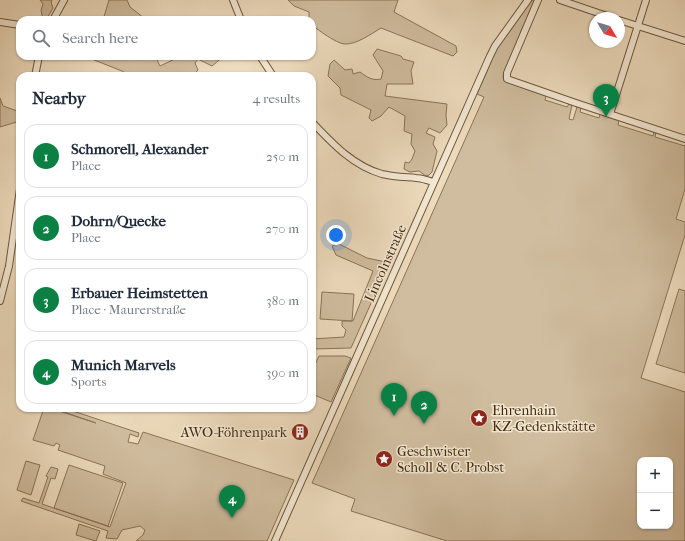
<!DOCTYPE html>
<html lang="en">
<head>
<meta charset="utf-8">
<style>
  :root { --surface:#fff; --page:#f2f2f3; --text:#1f2937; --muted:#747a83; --line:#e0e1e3; --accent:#0b8043 }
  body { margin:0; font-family:"IM FELL French Canon",serif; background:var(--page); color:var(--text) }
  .controls { position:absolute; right:12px; bottom:12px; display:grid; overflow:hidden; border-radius:8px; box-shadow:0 1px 3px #0004 }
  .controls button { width:36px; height:36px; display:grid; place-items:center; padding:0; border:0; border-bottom:1px solid var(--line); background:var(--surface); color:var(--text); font:20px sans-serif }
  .compass { position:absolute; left:589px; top:12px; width:36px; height:36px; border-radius:50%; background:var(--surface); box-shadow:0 1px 3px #0004; rotate:128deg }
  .you { position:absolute; left:336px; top:235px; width:14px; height:14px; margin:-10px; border:3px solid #fff; border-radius:50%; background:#1a73e8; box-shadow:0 0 0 6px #1a73e833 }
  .badge { display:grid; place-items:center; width:26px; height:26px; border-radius:50%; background:var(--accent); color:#fff; font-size:13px; font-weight:700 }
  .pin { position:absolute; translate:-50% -33px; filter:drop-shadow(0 1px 2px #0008) }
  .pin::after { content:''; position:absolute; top:21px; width:14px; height:12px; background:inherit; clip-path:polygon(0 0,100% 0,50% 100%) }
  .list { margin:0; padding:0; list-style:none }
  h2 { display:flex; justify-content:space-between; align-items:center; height:52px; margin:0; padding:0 16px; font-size:17px }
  h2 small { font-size:13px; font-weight:400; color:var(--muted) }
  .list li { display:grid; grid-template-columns:26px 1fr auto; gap:12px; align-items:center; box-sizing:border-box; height:64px; margin:0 8px 8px; padding:0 8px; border:1px solid var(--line); border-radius:12px }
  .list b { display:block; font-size:15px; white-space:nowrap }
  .list p { margin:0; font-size:13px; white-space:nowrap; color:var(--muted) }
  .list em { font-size:13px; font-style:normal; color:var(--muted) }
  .icon { flex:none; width:22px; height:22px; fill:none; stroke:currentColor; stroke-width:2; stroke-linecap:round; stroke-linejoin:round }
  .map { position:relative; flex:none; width:685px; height:541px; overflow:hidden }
  .search { position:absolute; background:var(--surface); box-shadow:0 1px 3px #0004; left:16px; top:16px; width:300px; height:44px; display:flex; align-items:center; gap:10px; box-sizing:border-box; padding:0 14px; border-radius:12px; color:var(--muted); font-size:15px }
  .panel { position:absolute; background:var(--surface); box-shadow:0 1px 3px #0004; left:16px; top:72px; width:300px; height:340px; border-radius:12px }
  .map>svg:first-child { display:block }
  .green { fill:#d0bd9f; stroke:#8a7454; fill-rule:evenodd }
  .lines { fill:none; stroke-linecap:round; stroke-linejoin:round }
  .minor-casing { stroke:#6e5637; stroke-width:8 }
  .minor { stroke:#f3e8d4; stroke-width:6 }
  .labels { text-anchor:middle; stroke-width:3; stroke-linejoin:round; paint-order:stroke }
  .street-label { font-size:14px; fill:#442a0a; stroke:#f3e8d4 }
  .poi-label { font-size:14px; fill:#442a0a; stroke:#f3e8d4; text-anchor:start }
</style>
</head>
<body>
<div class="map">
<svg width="685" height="541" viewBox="0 0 685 541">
  <rect width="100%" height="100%" fill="#eddbbd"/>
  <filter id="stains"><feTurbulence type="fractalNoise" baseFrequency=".005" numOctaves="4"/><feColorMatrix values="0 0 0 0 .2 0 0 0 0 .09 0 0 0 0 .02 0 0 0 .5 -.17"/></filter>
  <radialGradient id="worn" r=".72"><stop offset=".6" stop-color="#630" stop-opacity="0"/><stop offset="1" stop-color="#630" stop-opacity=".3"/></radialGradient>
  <path class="green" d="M 40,0 L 52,0 L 51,2 L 53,8 L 46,20 L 43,20 L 41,10 L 43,4 Z
    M 109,0 L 127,0 L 130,7 L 144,18 L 145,20 L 103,20 Z
    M 288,0 L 398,0 L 394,12 L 456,46 L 457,52 L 453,56 L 381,28 C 371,34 356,45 344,44 C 336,43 318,30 312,25 L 312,20 L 309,20 L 309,12 L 294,6 Z
    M 532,0 L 536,0 L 503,76 L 504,81 L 546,96 L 545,100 L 567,107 L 569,104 L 572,105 L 569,119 L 573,120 L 577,107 L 581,108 L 580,112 L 599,118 L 600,114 L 618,120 L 619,120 L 618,125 L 653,136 L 654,132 L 656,132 L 655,137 L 685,146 L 685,189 L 676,219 L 685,222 L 685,235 L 641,378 L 685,392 L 685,541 L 447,541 L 351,511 L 355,499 L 312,483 L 484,97 L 477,94 L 497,48 ZM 640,460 L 670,460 L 670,526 L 640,526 Z
    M 377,49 L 401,56 L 403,59 L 414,62 L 411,71 L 413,84 L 387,84 L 385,96 L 447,104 L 446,115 L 447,125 L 440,133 L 429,128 L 426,133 L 435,137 L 433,144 L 437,151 L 432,172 L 429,175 L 426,176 L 419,171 L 410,172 L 404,169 L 405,162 L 409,163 L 412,159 L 415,151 L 411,144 L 412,134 L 404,131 L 405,116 L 389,107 L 381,116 L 372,121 L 369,118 L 371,110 L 341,95 L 340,88 L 328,76 L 330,64 L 334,60 L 345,70 L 352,69 L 353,74 L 360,72 C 367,77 372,81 381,79 L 383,71 L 373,55 Z
    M 84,56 L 155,56 L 160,66 L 181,56 L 224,56 L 212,66 L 198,59 L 195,63 L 198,70 L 192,76 L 131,76 L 122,71 Z
    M 0,98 L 3,106 L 20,112 L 20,121 L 0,127 Z
    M 339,244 L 367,258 L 386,262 L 385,272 L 351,348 L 312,349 L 312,339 L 344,337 L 346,330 L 342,326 L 342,321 L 353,321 L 373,271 L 336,255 L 332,246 Z
    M 679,289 L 685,291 L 685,373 L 656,364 Z
    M 322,292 L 354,294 L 352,321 L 320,319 Z
    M 319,356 L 345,356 L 351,358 L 331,402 L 312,394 L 312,371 Z
    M 44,408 L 50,408 L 96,423 L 52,408 L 64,408 L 139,433 L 138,437 L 130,434 L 128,442 L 138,444 L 143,432 L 294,480 L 267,541 L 136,541 L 143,535 L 145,530 L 140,526 L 122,530 L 117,539 L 106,538 L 108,531 L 21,501 L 23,498 L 39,503 L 48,477 L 46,476 L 51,467 L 58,469 L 55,479 L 51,478 L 42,504 L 110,527 L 126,483 L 103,474 L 105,466 L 58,450 L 60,445 L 56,443 L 54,446 L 33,440 Z
    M 26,461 L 40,465 L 31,495 L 17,490 Z
    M 69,465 L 123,483 L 108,526 L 54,508 Z
    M 79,524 L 100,531 L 96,541 L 76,535 Z"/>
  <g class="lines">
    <g class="minor-casing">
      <path id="minor" d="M 233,0 L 241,20
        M 538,0 L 507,73 L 507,79 L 576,103 L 685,139
        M 560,0 L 613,18
        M 53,20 L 64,0
        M 619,20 L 685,41
        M 0,22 L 20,25
        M 260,56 L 273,76
        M 35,76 L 39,56
        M 610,114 L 646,0
        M 312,122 C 332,143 353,166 382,174 C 394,177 405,177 416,178 C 422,178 428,181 434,182
        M 0,301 L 9,266 L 20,189
        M 275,541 L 490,56 L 495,46 L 528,0"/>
    </g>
    <use href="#minor" class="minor"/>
  </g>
  <defs>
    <g id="sight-disc" transform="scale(0.9)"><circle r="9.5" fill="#8f2418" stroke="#f3e8d4"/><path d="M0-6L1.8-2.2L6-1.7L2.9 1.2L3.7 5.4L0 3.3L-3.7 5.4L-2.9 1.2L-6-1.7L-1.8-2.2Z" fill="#fff"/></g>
    <g id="building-disc" transform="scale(0.9)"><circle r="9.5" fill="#8f2418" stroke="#f3e8d4"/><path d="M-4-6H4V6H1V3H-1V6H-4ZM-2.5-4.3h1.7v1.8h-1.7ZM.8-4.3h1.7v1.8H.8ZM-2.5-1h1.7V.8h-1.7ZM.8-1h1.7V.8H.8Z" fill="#fff"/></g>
  </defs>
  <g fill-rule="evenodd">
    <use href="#sight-disc" x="479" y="418"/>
    <use href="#building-disc" x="300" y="432"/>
    <use href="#sight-disc" x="384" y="459"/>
  </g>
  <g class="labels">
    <g class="street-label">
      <text transform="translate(385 263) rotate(-66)" y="5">Lincolnstraße</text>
    </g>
    <g class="poi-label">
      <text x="492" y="415">Ehrenhain<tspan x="492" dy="16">KZ-Gedenkstätte</tspan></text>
      <text x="287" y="437" text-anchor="end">AWO-Föhrenpark</text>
      <text x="397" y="456">Geschwister<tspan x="397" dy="16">Scholl &amp; C. Probst</tspan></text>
    </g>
  </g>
  <rect width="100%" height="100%" filter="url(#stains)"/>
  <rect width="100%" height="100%" fill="url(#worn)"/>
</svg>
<div class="controls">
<button>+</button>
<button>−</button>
</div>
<svg class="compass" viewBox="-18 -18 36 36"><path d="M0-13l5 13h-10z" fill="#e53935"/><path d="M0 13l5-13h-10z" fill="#747a83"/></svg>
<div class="you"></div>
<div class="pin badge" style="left:394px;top:416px">1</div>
<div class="pin badge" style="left:424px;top:424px">2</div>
<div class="pin badge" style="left:606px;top:117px">3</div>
<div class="pin badge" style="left:232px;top:518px">4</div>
<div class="search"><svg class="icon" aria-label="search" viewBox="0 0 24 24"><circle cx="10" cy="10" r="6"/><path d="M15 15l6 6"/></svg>Search here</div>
<section class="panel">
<h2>Nearby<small>4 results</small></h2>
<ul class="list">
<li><span class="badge">1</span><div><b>Schmorell, Alexander</b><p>Place</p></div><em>250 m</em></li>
<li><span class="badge">2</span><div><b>Dohrn/Quecke</b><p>Place</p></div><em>270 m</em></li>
<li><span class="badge">3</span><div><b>Erbauer Heimstetten</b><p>Place · Maurerstraße</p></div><em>380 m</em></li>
<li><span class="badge">4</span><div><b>Munich Marvels</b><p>Sports</p></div><em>390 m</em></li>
</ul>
</section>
</div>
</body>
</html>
